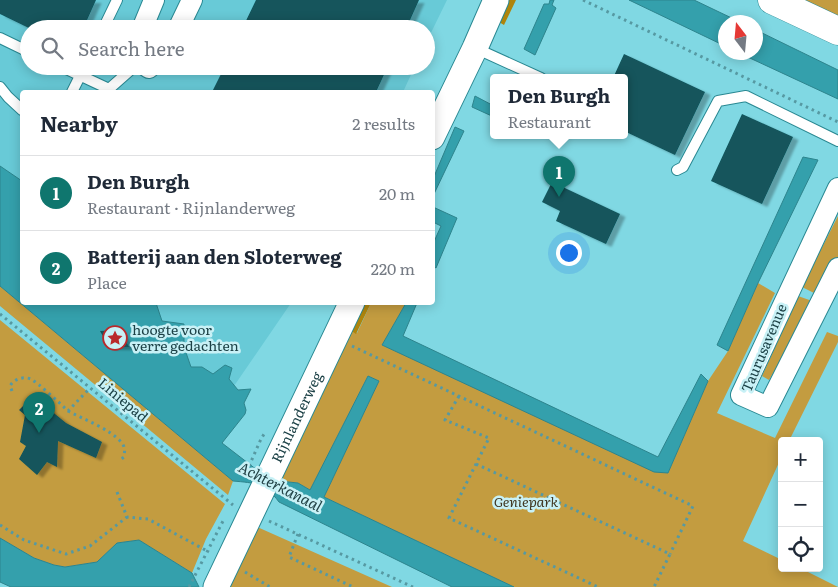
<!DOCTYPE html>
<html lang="en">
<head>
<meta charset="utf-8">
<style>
  :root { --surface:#fff; --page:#f2f2f3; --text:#1f2937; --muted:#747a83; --line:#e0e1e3; --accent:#0f766e }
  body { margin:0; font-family:Literata,serif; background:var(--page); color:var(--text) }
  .controls { position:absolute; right:15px; bottom:15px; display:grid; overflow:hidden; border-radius:5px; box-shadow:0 2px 12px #0003 }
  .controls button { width:45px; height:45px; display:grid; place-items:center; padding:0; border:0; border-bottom:1px solid var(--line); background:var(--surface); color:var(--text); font:25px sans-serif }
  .compass { position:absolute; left:718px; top:15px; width:45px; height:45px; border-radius:50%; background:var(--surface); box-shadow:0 2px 12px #0003; rotate:344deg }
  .you { position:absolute; left:568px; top:252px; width:18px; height:18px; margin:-12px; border:4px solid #fff; border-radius:50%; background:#1a73e8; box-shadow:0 0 0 8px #1a73e833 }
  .badge { display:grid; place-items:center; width:32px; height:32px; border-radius:50%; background:var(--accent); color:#fff; font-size:16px; font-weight:700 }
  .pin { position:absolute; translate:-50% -41px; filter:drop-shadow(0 1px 2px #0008) }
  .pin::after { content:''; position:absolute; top:26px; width:18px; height:15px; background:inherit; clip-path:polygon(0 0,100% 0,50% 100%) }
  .popup { position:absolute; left:490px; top:74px; width:138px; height:65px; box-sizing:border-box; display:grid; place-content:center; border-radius:5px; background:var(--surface); filter:drop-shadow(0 1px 4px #0005); font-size:16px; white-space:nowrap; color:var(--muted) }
  .popup b { font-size:19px; color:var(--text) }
  .popup::after { content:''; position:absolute; left:50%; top:100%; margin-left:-10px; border:10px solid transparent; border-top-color:var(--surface) }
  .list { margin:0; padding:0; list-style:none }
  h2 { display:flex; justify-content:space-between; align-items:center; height:65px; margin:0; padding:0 20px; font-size:21px }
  h2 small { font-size:16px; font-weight:400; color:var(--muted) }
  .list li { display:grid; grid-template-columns:32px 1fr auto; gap:15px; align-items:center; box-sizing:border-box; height:75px; padding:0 20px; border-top:1px solid var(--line) }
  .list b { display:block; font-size:19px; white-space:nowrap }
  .list p { margin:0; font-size:16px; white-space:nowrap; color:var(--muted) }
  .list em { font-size:16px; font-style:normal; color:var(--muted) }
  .icon { flex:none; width:28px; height:28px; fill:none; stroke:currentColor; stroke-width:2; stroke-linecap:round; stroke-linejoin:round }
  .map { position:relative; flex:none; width:838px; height:587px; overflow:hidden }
  .search { position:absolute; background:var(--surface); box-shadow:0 2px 12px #0003; left:20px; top:20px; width:415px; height:55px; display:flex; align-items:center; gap:12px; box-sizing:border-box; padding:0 18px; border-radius:28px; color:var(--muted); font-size:19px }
  .panel { position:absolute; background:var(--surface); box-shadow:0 2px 12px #0003; left:20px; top:90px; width:415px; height:215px; border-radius:5px }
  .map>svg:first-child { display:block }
  .built { fill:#68cad7 }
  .green { fill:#c39c40 }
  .forest { fill:#af850c }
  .water { fill:#34a0ac; stroke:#2d848d }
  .building { fill:#12555c; filter:url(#shadow) }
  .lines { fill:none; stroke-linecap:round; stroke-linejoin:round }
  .service-casing { stroke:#298892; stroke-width:12 }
  .minor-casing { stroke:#298892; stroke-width:22 }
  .tertiary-casing { stroke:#298892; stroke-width:27 }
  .secondary-casing { stroke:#298892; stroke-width:29 }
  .path { stroke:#5699a2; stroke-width:3; stroke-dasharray:2.5 4; stroke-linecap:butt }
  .service { stroke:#fff; stroke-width:10 }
  .minor { stroke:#fff; stroke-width:20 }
  .tertiary { stroke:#fff; stroke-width:25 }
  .secondary { stroke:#fff; stroke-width:28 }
  .labels { text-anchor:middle; stroke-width:5; stroke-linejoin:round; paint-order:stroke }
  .poi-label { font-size:14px; fill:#1c4146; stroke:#c8f1f6; text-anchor:start }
  .street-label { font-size:14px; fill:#1c4146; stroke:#c8f1f6 }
  .park-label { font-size:14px; font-style:italic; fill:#413721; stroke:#c8f1f6 }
  .water-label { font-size:15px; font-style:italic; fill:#234347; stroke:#c8f1f6 }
</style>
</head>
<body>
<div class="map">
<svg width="838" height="587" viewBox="0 0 838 587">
  <defs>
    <filter id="shadow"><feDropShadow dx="5.5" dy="3" stdDeviation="1" flood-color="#0004"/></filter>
  </defs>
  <rect width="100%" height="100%" fill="#80d8e3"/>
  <path class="built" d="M 0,0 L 447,0 L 426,43 L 426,29 L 29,29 L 29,66 L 415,66 L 403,92 L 22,92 L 22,215 L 0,193 Z
    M 114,303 L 291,303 L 221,405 Z"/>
  <path class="green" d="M 787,0 L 838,0 L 838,24 Z
    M 838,216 L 838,257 L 820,296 L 802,287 Z
    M 758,283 L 775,293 L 717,413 L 775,438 L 827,332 L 838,336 L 838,342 L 789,441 L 782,441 L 782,456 L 743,541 L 782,560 L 782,568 L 800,568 L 838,587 L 514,587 L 324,497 L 379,381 L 368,376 L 310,490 L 298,483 L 275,480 L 349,329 L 357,333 L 371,303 L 406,303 L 382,345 L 668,473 L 708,381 L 728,351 Z
    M 0,286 L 233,481 L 228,495 L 0,306 Z
    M 798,296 L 815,302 L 769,380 L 762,376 Z
    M 0,320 L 225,504 L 206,539 L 192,573 L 139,540 L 117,543 L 97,562 L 65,567 L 54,565 L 34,558 L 0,538 Z
    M 255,526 L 392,587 L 225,587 Z"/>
  <path class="forest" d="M 503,0 L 516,0 L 504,25 L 494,19 Z
    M 363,303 L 371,303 L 356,334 L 349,329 Z"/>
  <path class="water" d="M 550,0 L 554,0 L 552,5 L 556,8 L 535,55 L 524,49 L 544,4 L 549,4 Z
    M 629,0 L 694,0 L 740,22 L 726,22 L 725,46 Z
    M 756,30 L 838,70 L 838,99 L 739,53 L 756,52 Z
    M 475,96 L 494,106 L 494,117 L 472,107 Z
    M 455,127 L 464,131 L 433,196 L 433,179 Z
    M 803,157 L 818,160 L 758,283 L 728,351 L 717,345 Z
    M 0,166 L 22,181 L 22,302 L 156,303 L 162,321 L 184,324 L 184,347 L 191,367 L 202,367 L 213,374 L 225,365 L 232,368 L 229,379 L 238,390 L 251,389 L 244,403 L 246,410 L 245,414 L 222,443 L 270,480 L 298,483 L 310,490 L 368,376 L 379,381 L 324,497 L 514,587 L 452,587 L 279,502 C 265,483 255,483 233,481 L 0,286 Z
    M 433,207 L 457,218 L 436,268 L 433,266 L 433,244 L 441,226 L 433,222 Z
    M 406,303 L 417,303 L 403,336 L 658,457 L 701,374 L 708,381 L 668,473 L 654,472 L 382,345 Z
    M 0,538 L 34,558 L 54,565 L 65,567 L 97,562 L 117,543 L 139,540 L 192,573 L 199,587 L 11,587 L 0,582 Z"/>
  <path class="building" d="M 0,0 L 96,0 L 83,29 L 31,29 L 0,14 Z
    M 256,0 L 419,0 L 406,29 L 242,29 Z
    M 624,54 L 705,92 L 675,155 L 624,131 L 624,78 L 613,78 Z
    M 225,66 L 388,66 L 376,92 L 212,92 Z
    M 742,114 L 793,137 L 762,204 L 711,181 Z
    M 552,182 L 620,214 L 606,244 L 556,221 L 560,211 L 542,202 Z
    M 120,330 L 129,347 L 109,347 L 100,331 Z
    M 33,396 L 66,423 L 102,442 L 96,458 L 58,441 L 57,467 L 47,462 L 37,475 L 19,459 L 26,446 L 20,442 L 25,415 L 19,410 Z"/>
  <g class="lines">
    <g class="service-casing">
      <path id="service" d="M 103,29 L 117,0
        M 0,38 L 29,52
        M 475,48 L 541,78
        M 60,66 L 109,89 L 135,66
        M 0,87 L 8,97 L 22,110
        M 72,92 L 85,66
        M 677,170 L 683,167 L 718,101 L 746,96 L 838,141"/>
    </g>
    <g class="minor-casing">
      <path id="minor" d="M 142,29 L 154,0
        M 178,29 L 192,0
        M 146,66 L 149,68 L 151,66
        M 838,188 L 741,395 L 768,407 L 838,268"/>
    </g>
    <g class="tertiary-casing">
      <g id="tertiary">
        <path d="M 432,137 L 475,48 L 496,0"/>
        <path id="s1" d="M 216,587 L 352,302"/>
      </g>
    </g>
    <g class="secondary-casing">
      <path id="secondary" d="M 772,0 L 838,31"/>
    </g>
    <path class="path" d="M 583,0 L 838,122
      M 0,314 L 233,505
      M 352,346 L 693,506 L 670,554
      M 12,391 L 10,386 C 14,379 23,376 31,379 C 38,383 61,404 68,411 L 90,388
      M 459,396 L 445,420 L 489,438 L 449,518 L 598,587
      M 68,411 C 83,419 110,429 121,442 C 125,446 125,451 124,457 L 120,460
      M 476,464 L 670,554 L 654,587
      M 249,466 L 261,439 L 266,431
      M 117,492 L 127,517 L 148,519 L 209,552
      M 269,521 L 413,587
      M 0,525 L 24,540 L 66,554 L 90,546 L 127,517
      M 298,534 L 289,557 L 353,587
      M 245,572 L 270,587
      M 189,587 L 223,521"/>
    <use href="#service" class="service"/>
    <use href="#minor" class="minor"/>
    <use href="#tertiary" class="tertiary"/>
    <use href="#secondary" class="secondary"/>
  </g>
  <defs>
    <g id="sight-ring" transform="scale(1.25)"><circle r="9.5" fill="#c8f1f6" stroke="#b9292b" stroke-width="1.5"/><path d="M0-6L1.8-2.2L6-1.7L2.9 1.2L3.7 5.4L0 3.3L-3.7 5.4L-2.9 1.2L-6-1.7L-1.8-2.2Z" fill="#b9292b"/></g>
  </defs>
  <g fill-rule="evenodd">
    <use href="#sight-ring" x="115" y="338"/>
  </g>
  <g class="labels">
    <g class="poi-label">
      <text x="132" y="335">hoogte voor<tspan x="132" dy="16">verre gedachten</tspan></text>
    </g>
    <g class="street-label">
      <text transform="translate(764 348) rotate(-67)" y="5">Taurusavenue</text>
      <text transform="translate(123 400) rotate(40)" y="5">Liniepad</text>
      <text dy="5" stroke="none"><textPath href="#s1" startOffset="188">Rijnlanderweg</textPath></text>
    </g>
    <g class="park-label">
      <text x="526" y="507">Geniepark</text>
    </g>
    <g class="water-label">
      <text transform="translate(280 487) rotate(27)" y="5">Achterkanaal</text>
    </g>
  </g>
</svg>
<div class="controls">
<button>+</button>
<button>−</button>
<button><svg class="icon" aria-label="locate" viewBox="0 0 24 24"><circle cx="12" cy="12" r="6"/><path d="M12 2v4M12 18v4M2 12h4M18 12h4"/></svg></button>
</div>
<svg class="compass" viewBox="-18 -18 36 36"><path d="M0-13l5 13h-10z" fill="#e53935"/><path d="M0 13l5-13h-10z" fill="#747a83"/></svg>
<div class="you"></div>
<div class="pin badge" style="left:559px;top:197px">1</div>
<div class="popup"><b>Den Burgh</b>Restaurant</div>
<div class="pin badge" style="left:39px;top:433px">2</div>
<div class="search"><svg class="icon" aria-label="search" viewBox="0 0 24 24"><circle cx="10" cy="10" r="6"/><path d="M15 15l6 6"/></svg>Search here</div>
<section class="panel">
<h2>Nearby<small>2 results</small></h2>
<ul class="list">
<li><span class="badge">1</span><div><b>Den Burgh</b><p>Restaurant · Rijnlanderweg</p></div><em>20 m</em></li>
<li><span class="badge">2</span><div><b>Batterij aan den Sloterweg</b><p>Place</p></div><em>220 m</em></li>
</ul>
</section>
</div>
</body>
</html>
